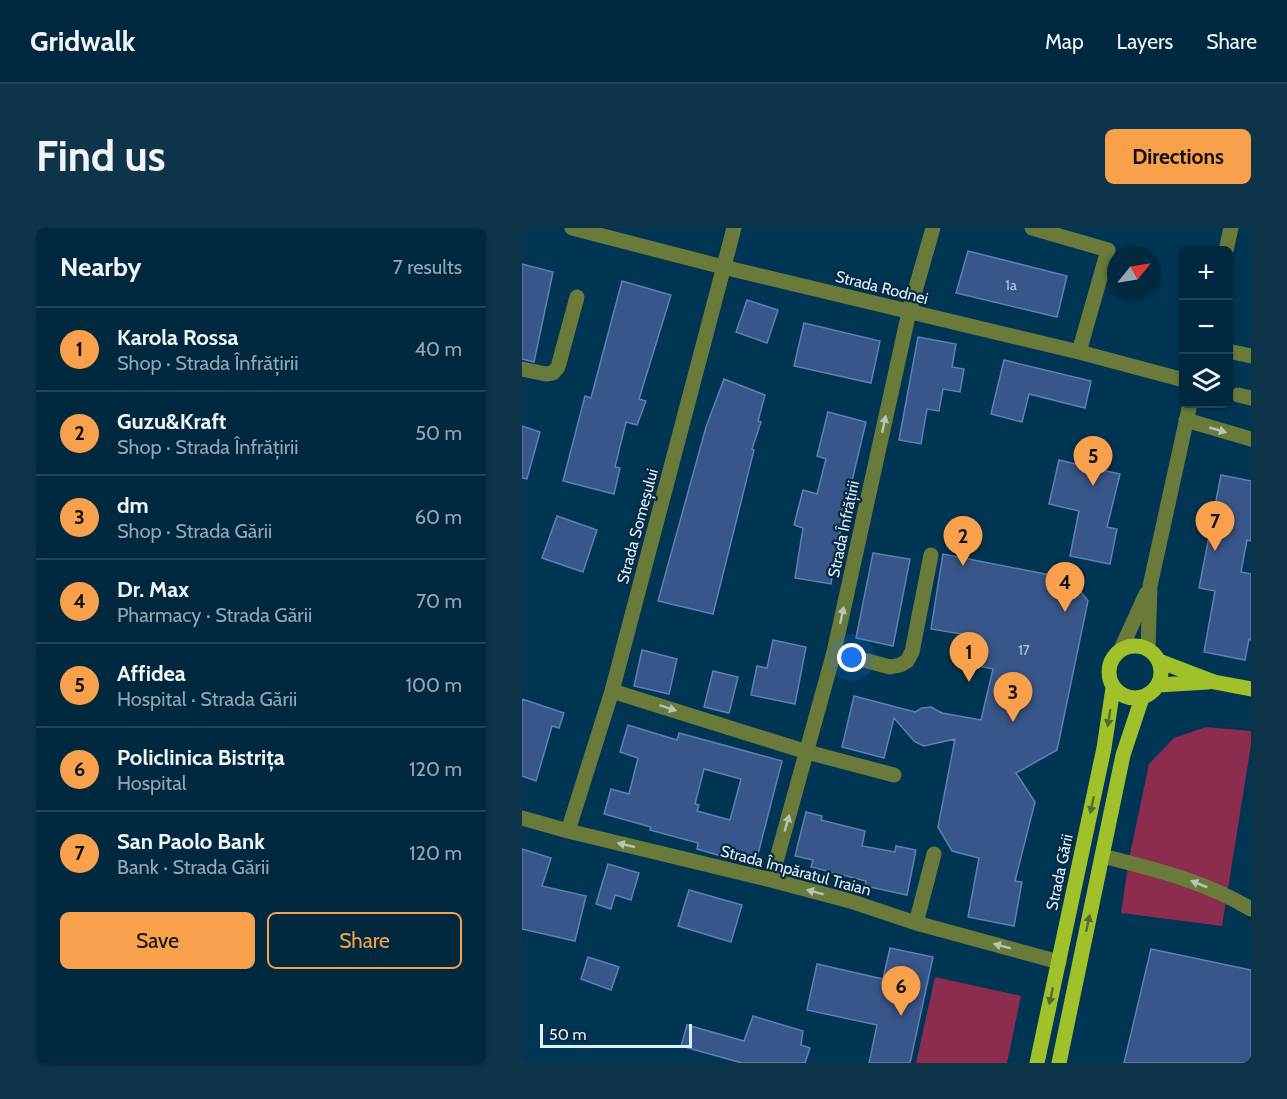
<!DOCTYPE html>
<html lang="en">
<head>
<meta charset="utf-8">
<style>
  :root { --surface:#00283e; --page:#0e3449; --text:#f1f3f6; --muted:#95a6b0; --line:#224458; --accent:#f8a04b }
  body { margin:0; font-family:Cabin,sans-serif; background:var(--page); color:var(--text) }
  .controls { position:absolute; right:18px; top:18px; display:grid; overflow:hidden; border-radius:9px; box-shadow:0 2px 4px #0004 }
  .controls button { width:54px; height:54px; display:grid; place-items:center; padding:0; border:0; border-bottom:2px solid var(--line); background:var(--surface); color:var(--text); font:30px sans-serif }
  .compass { position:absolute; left:585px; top:18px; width:54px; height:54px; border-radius:50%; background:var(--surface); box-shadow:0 2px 4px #0004; rotate:60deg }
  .scale { position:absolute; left:18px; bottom:15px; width:152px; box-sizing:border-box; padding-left:6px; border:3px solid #ddeffe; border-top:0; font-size:16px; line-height:21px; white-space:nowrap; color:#ddeffe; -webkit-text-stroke:4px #082a40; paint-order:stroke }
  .you { position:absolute; left:330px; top:430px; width:21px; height:21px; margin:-15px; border:4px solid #fff; border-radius:50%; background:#1a73e8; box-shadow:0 0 0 9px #1a73e833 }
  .badge { display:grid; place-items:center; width:39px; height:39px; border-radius:50%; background:var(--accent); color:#111; font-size:20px; font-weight:700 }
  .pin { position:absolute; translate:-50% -50px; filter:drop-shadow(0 2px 3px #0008) }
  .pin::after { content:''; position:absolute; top:32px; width:21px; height:18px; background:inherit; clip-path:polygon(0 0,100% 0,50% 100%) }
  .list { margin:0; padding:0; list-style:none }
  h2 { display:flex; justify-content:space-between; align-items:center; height:78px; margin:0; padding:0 24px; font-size:26px }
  h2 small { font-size:20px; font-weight:400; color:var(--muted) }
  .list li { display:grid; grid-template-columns:39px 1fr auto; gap:18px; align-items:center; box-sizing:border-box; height:84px; padding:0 24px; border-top:2px solid var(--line) }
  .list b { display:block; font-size:22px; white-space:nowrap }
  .list p { margin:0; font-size:20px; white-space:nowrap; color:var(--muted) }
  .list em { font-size:20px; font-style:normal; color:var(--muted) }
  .actions { display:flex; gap:12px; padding:18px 24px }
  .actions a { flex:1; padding:14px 0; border:2px solid var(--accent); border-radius:9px; text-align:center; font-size:21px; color:var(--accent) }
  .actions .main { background:var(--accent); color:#111 }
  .icon { flex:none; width:33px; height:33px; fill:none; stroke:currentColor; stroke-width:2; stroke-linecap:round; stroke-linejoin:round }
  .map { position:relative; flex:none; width:729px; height:835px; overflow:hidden; border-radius:9px }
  header { display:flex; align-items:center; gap:36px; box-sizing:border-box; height:84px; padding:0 30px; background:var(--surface); border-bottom:2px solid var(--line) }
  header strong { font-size:28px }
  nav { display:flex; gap:33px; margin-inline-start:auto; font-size:21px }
  .intro { display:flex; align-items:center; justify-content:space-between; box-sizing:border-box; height:144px; padding:0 36px }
  h1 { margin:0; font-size:42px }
  .button { padding:15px 27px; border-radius:9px; background:var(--accent); color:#111; font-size:21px; font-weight:700 }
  main { display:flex; gap:36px; padding:0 36px }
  aside { flex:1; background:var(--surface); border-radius:9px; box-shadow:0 2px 4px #0004 }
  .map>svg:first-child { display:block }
  .green { fill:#8c2c4f }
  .building { fill:#39568a; stroke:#607fb7; stroke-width:1.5; fill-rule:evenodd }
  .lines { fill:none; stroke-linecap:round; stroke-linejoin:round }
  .minor { stroke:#697a3a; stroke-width:15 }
  .major { stroke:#a0c129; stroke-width:15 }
  .oneway { fill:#b4c6b9 }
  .oneway2 { fill:#4c6e36 }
  .labels { text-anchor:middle; stroke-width:4.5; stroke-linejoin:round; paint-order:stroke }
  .number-label { font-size:14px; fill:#b4c9e1 }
  .street-label { font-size:16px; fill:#ddeffe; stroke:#082a40 }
</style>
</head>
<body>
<header>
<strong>Gridwalk</strong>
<nav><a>Map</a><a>Layers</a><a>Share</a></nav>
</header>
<div class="intro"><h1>Find us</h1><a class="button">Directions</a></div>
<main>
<aside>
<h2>Nearby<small>7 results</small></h2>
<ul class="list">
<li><span class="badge">1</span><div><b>Karola Rossa</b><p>Shop · Strada Înfrățirii</p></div><em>40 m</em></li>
<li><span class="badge">2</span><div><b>Guzu&amp;Kraft</b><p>Shop · Strada Înfrățirii</p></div><em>50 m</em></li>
<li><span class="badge">3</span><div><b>dm</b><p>Shop · Strada Gării</p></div><em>60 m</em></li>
<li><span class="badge">4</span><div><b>Dr. Max</b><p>Pharmacy · Strada Gării</p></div><em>70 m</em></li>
<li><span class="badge">5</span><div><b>Affidea</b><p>Hospital · Strada Gării</p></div><em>100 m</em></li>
<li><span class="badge">6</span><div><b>Policlinica Bistrița</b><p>Hospital</p></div><em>120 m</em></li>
<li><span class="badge">7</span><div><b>San Paolo Bank</b><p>Bank · Strada Gării</p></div><em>120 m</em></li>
</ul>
<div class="actions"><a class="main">Save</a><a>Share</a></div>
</aside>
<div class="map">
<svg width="729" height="835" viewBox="0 0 729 835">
  <rect width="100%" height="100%" fill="#003553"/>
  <path class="green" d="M 684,499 L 729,503 L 729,517 L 700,698 L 599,685 L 607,631 L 627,536 L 652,510 Z
    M 413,749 L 499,768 L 485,835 L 394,835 Z"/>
  <path class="building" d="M 446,23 L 545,48 L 535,89 L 434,65 Z
    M 0,36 L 31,44 L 12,134 L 0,131 Z
    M 100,53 L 149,67 L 117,171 L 124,173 L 115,197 L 104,194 L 93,239 L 98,240 L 92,266 L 41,253 L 63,168 L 69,170 Z
    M 225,72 L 256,82 L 245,115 L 214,104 Z
    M 282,95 L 358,113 L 349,155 L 272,138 Z
    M 396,109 L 434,116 L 430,139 L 442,141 L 438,164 L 421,161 L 417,183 L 405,181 L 399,216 L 377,212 Z
    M 482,132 L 569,153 L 563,180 L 507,166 L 500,194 L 469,186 Z
    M 202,151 L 243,167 L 236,193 L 239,194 L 230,221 L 232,222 L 191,386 L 136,373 L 184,199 Z
    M 306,184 L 344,194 L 329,257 L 331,258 L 316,312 L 309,356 L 273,350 L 281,300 L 272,297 L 281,262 L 295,266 L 304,231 L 295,228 Z
    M 0,198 L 18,204 L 5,251 L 0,250 Z
    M 537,232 L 598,246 L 585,299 L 595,301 L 588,336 L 548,328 L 557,283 L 527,276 Z
    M 699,247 L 729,253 L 729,313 L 725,312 L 719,344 L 729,346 L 729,412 L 727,411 L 723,432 L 682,424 L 693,363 L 677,360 Z
    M 35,288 L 75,302 L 61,344 L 20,330 Z
    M 351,325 L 388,331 L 371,418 L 334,410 Z
    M 421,326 L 549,351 L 566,373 L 535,522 L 494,545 L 513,574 L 493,653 L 500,654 L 492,698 L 446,689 L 457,630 L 430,623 L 416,599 L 433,511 L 402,518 L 393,514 L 372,490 L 362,530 L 320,519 L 332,468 L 393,484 L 400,480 L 409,479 L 420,485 L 459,492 L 471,441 L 446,436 L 452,408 L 409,401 Z
    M 251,412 L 284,419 L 273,476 L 229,467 L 235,438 L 245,440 Z
    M 120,422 L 155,431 L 147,466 L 112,458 Z
    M 191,443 L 216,449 L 207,485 L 182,479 Z
    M 0,471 L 42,485 L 37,500 L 30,498 L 14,553 L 0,548 Z
    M 106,497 L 155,512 L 157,505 L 260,533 L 235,630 L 201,621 L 199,628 L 175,621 L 176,615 L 128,602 L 129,599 L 82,586 L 89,561 L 107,566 L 116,530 L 98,524 ZM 182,541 L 219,551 L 208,592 L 175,583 L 177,577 L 173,576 Z
    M 284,584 L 300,588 L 299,592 L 343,603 L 340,618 L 373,624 L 374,618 L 394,622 L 385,667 L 343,658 L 344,653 L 289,639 L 291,632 L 273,628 Z
    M 0,621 L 29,630 L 20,658 L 64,668 L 53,713 L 0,701 Z
    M 86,636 L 117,645 L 109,672 L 93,667 L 89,681 L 74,676 Z
    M 167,662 L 220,677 L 209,714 L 156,698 Z
    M 368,720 L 411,729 L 388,835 L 347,835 L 355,797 L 285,782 L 295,736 L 361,751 Z
    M 629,721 L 729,742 L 729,835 L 602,835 Z
    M 66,729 L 97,739 L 89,762 L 59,751 Z
    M 231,788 L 281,803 L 279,817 L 288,820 L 283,835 L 220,835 L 159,818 L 165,797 L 222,813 Z"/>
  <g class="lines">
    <path class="minor" d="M 50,0 L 201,39 L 557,124 L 662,152
      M 510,0 L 586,22 L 557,124
      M 704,22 L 709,0
      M 706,123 L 729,128
      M 0,141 L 24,146 L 31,145 L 36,139 L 55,69
      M 716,167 L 729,170
      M 664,192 L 729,211
      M 599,421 L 624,366
      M 626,421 L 628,358 L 668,176
      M 312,424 L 368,439 L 378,437 L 385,433 L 390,424 L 409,327
      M 90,463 L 285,524 L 372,547
      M 0,590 L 46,603 L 249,652 L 328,673 L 394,695 L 537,734
      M 46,603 L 90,463 L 212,0
      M 580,628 C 631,641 683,653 729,681
      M 249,652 L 312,424 L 387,84 L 411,0
      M 394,695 L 412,626"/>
    <path class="major" d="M587 444a26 26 0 1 1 52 0a26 26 0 1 1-52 0Z
      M 637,433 L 692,454 L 729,461
      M 636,457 L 686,454
      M 515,835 L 582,520 L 591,460
      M 537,835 L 601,527 L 620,470"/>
  </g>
  <defs><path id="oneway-solid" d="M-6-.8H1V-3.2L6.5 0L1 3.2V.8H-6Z" transform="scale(1.5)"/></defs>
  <g class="oneway">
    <use href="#oneway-solid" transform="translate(362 196) rotate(-78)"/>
    <use href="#oneway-solid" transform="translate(696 202) rotate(16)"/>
    <use href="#oneway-solid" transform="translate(320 387) rotate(-78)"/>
    <use href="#oneway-solid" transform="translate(146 480) rotate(18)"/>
    <use href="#oneway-solid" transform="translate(265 595) rotate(-74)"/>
    <use href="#oneway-solid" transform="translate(104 617) rotate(-167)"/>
    <use href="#oneway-solid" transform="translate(677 656) rotate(-158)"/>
    <use href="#oneway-solid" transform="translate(293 664) rotate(-165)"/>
    <use href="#oneway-solid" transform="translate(480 718) rotate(-165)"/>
  </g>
  <g class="oneway2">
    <use href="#oneway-solid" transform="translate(587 490) rotate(99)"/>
    <use href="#oneway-solid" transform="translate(570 577) rotate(102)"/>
    <use href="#oneway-solid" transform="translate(566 695) rotate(-78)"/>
    <use href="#oneway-solid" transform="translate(529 768) rotate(102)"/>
  </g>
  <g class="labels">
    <g class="number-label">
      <text x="489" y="62">1a</text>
      <text x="502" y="427">17</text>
    </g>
    <g class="street-label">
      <text transform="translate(360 59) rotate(14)" y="6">Strada Rodnei</text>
      <text transform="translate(115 298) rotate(-75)" y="6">Strada Someșului</text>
      <text transform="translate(321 301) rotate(-78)" y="6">Strada Înfrățirii</text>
      <text transform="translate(274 642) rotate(15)" y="6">Strada Împăratul Traian</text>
      <text transform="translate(537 644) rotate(-78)" y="6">Strada Gării</text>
    </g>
  </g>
</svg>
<div class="controls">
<button>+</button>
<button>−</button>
<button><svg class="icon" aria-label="layers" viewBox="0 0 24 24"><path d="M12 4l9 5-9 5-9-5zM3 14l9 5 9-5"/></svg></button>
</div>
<svg class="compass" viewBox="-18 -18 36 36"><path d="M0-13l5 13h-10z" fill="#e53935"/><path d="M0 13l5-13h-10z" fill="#95a6b0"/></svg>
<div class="scale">50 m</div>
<div class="you"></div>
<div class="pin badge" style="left:447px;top:454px">1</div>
<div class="pin badge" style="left:441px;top:338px">2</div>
<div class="pin badge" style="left:491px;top:494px">3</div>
<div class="pin badge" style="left:543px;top:384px">4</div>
<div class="pin badge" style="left:571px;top:258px">5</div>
<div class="pin badge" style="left:379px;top:788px">6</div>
<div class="pin badge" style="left:693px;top:323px">7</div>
</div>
</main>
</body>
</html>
